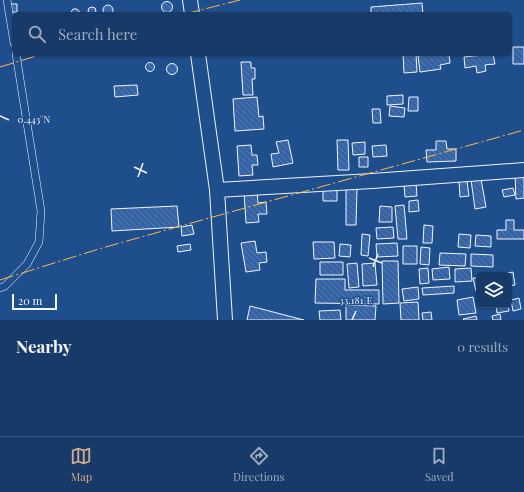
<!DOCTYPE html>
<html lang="en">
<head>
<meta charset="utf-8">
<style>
  :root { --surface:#173a69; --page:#20416f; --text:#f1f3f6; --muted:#9eadc0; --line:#36547d; --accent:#d6ab8b }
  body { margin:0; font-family:"Playfair Display",serif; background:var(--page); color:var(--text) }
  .controls { position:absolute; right:12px; bottom:12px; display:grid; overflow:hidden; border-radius:6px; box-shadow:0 1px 3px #0004 }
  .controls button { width:36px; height:36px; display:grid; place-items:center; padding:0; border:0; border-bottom:1px solid var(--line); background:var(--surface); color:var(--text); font:20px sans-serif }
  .scale { position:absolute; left:12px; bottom:10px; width:45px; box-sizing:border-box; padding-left:4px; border:2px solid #f2f6ff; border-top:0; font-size:11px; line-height:14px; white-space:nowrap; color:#f2f6ff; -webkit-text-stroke:3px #1f4e8c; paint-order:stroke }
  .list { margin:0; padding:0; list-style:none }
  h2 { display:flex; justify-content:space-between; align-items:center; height:52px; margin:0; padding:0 16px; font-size:17px }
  h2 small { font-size:13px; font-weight:400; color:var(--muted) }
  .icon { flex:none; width:22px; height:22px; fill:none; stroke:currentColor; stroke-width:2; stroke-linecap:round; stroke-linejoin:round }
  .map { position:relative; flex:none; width:524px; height:320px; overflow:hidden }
  .search { position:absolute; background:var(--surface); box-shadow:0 1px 3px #0004; left:12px; right:12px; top:12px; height:44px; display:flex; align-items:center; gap:10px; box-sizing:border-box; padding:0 14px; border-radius:6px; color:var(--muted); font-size:15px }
  .sheet { height:116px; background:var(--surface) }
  nav { display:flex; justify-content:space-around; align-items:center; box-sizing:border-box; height:56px; border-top:1px solid var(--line); background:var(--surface); font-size:11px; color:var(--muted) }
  nav a { display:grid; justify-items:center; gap:2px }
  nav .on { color:var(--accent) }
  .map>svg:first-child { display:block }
  .building { fill:url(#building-back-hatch); stroke:#f2f6ff }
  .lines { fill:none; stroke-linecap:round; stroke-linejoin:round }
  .service-casing { stroke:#f2f6ff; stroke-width:8 }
  .minor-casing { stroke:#f2f6ff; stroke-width:16 }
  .service { stroke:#1f4e8c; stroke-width:7 }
  .minor { stroke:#1f4e8c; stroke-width:14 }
  .power { stroke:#ffb74d; stroke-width:1; stroke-dasharray:14 3 2 3; stroke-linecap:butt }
  .ticks { fill:none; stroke:#f2f6ff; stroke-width:1.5 }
  .ticks-label { font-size:10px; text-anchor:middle; fill:#f2f6ff; stroke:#1f4e8c; stroke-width:3; stroke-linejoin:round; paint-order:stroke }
</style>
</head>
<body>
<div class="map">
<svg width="524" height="320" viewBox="0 0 524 320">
  <defs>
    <pattern id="building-back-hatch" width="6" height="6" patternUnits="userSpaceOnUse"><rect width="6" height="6" fill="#3563a3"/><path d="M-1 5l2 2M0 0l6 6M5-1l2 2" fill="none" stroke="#537ab1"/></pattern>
  </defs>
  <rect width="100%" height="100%" fill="#1f4e8c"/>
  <path class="building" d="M161.5 7a5.5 5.5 0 1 1 11 0a5.5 5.5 0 1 1-11 0Z
    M 422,3 L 423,14 L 371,14 L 371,7 Z
    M 11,4 L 17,4 L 17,12 L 11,12 Z
    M103 10a5 5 0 1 1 10 0a5 5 0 1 1-10 0Z
    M88 11a4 4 0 1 1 8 0a4 4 0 1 1-8 0Z
    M 73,9 L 77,9 L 79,11 L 80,14 L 70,14 Z
    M 513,47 L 524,47 L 524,64 L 513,64 Z
    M 403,54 L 416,54 L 417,72 L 404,73 Z
    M 431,54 L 449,54 L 450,63 L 440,65 L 441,69 L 420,72 L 418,56 Z
    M 493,54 L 495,64 L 485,65 L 486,71 L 477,73 L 476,66 L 465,68 L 464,57 Z
    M 241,62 L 251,62 L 251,68 L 255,68 L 255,79 L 252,79 L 253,95 L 243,95 Z
    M145.5 67a4.5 4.5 0 1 1 9 0a4.5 4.5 0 1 1-9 0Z
    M166.5 69a5.5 5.5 0 1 1 11 0a5.5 5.5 0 1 1-11 0Z
    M 137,85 L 138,95 L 115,97 L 114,86 Z
    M 403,95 L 403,104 L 387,105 L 387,96 Z
    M 257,97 L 259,117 L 263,116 L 264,129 L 235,131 L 233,99 Z
    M 409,97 L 418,97 L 418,111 L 408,111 Z
    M 390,106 L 405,108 L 404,117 L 389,116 Z
    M 372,109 L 380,109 L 381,123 L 373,123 Z
    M 288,140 L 293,163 L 273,167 L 271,154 L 279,153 L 276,142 Z
    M 337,140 L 348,140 L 349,170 L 338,170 Z
    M 436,141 L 446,141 L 447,149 L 456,149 L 456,161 L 427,162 L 426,150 L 436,150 Z
    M 365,142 L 365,154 L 353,155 L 352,143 Z
    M 251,145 L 252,155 L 257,155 L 258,165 L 252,165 L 253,175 L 239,176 L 237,146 Z
    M 386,145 L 387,156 L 373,157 L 372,146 Z
    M 359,157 L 368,157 L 368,167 L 359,167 Z
    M 515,175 L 524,175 L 524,198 L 516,199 Z
    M 481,179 L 486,207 L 475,209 L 471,180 Z
    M 459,181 L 467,181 L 469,196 L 460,197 Z
    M 416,183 L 417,196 L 405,197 L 404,185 Z
    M 346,188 L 357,188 L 356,225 L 346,225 Z
    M 513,188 L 515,195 L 504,197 L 502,190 Z
    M 323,189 L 337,189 L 337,201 L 323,201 Z
    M 257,191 L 258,203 L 266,202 L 267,214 L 258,214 L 259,222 L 246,223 L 244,192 Z
    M 418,200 L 419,211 L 409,212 L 409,201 Z
    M 404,205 L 407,239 L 398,239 L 395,206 Z
    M 177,206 L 179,227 L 112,231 L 111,209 Z
    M 380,206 L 392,207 L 392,222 L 379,222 Z
    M 506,220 L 514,220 L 514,230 L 524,230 L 524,239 L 497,239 L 497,230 L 506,230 Z
    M 192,225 L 194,234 L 182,236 L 181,227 Z
    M 424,225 L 433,226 L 432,243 L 423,243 Z
    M 393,227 L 394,238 L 377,239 L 376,228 Z
    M 362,234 L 370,235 L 368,256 L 361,255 Z
    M 459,234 L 471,235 L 470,248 L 458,247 Z
    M 476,235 L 491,236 L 491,247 L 475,246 Z
    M 255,241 L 257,253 L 266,252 L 267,262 L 259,263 L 260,270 L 246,272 L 241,243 Z
    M 313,242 L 334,242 L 335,258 L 314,259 Z
    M 397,243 L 398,256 L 377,257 L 376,244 Z
    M 190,244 L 191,250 L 178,252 L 177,246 Z
    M 340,244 L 351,245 L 350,257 L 339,256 Z
    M 403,246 L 417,246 L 417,264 L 403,264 Z
    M 421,247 L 430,248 L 429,265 L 420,264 Z
    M 440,253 L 466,254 L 465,266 L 439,265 Z
    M 471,254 L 493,255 L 493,267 L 471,266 Z
    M 382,261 L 398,261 L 399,303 L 383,304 Z
    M 320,262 L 343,262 L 343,275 L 320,275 Z
    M 357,263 L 359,287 L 349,288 L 347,264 Z
    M 375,263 L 377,285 L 363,286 L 362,264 Z
    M 449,267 L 450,279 L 433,280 L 432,269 Z
    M 428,268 L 429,283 L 420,284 L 419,269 Z
    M 471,268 L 472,281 L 455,282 L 455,269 Z
    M 513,272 L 515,285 L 509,286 L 509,275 L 496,275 Z
    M 473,278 L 479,278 L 479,291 L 476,291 Z
    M 316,279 L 345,279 L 345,290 L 379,290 L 379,304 L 315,303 Z
    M 454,286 L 454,293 L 423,295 L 422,288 Z
    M 418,287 L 419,299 L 404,301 L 402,289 Z
    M 473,297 L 476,313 L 459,315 L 457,300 Z
    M 519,298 L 521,309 L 513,311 L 511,300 Z
    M 418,302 L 419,320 L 401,320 L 400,303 Z
    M 346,305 L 376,306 L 375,320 L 346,320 Z
    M 496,305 L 508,305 L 509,311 L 497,313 Z
    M 250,306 L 304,320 L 247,320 Z
    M 340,310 L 341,320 L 320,320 L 319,311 Z
    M 431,312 L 432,320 L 423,320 L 422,313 Z
    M 500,314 L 501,320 L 493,320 L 492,316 Z
    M 476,316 L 477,320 L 464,320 L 463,319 Z"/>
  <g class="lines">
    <g class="service-casing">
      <path id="service" d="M 7,0 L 14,43
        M 0,288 L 5,286 L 27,264 L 39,242 L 41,211 L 16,54"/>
    </g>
    <g class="minor-casing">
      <path id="minor" d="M 190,0 L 192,14
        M 198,54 L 217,190 L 225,320
        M 217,190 L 372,181 L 524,170"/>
    </g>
    <use href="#service" class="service"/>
    <use href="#minor" class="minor"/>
    <path class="power" d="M 185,14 L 240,0
      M 0,67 L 43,54
      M 0,280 L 102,248 L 524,130"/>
  </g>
  <path class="ticks" d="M 0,116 L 9,120M 134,167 L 147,173M 138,177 L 143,163M 369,258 L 382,263M 373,267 L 378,254M 352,320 L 356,311"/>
  <g class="ticks-label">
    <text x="34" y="123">0.443°N</text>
    <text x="356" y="304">33.181°E</text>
  </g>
</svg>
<div class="controls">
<button><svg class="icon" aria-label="layers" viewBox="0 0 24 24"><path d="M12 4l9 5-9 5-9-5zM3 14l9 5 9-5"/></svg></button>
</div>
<div class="scale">20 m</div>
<div class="search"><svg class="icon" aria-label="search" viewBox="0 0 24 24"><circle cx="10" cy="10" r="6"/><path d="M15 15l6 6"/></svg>Search here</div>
</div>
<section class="sheet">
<h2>Nearby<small>0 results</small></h2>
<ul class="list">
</ul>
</section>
<nav>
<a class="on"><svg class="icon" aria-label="map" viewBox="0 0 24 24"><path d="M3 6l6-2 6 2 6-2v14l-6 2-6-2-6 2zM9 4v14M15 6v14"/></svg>Map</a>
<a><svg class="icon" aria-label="directions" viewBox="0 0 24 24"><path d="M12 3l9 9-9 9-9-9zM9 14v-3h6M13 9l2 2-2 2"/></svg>Directions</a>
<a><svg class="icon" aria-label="saved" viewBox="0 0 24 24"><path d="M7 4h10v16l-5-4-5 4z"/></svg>Saved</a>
</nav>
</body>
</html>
